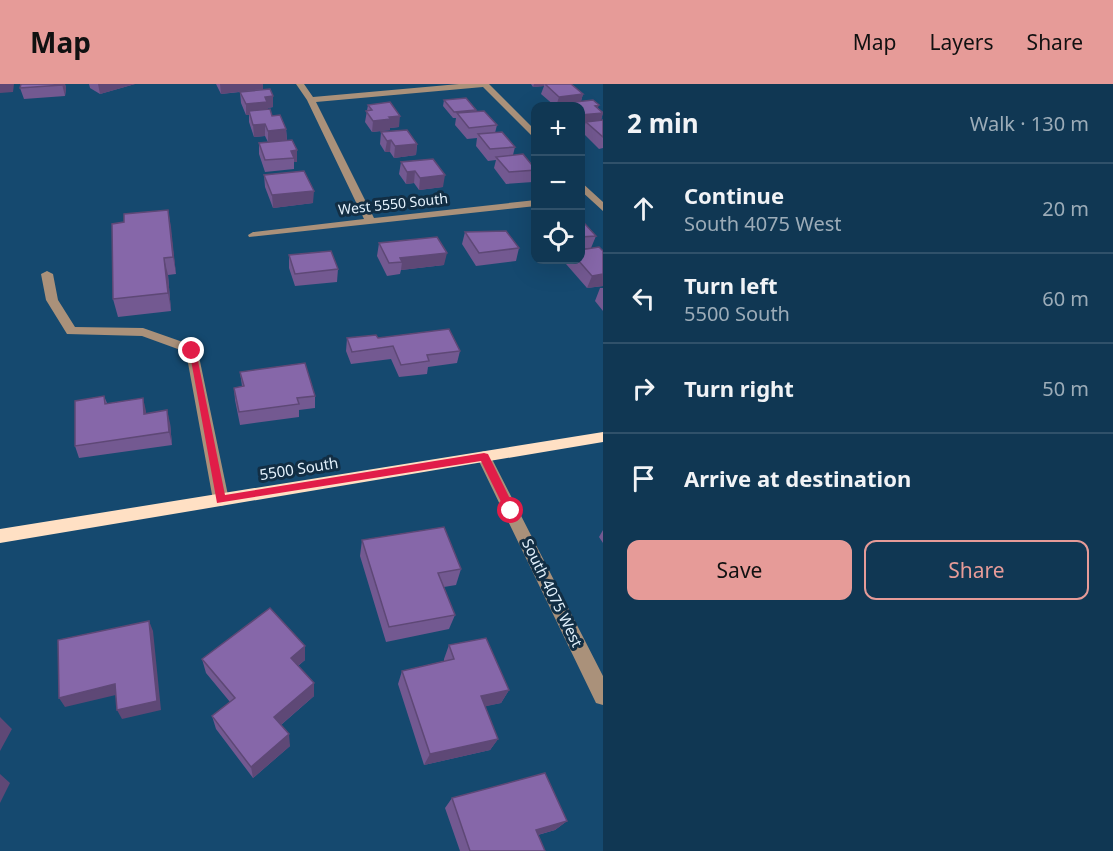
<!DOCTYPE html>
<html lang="en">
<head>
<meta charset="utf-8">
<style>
  :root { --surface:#103753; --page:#1e425d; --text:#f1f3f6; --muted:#9cacb8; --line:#30516a; --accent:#e69b98 }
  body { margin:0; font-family:"Noto Sans",sans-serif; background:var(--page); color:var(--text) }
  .controls { position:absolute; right:18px; top:18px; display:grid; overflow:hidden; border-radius:12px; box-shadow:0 6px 24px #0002 }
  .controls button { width:54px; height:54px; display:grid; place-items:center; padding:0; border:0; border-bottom:2px solid var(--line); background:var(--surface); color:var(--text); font:30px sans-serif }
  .stop { position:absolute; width:18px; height:18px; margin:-14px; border:4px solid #e11d48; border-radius:50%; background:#fff }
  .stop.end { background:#e11d48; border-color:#fff; box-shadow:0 2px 6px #0008 }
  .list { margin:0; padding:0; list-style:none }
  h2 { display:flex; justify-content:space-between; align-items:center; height:78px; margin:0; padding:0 24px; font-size:26px }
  h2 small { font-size:20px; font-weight:400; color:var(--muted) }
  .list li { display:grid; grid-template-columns:39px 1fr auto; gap:18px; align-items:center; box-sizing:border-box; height:90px; padding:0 24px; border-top:2px solid var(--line) }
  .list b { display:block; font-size:22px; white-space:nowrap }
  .list p { margin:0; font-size:20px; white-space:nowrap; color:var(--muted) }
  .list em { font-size:20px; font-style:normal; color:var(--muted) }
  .actions { display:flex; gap:12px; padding:18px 24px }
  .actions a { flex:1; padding:14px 0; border:2px solid var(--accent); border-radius:12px; text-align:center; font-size:21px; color:var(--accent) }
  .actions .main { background:var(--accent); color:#111 }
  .icon { flex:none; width:33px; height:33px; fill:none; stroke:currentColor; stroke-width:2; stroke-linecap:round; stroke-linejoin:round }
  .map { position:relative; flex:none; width:603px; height:767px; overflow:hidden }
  header { display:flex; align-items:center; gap:36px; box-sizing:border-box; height:84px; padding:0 30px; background:var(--accent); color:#111 }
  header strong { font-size:28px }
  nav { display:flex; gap:33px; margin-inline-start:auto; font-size:21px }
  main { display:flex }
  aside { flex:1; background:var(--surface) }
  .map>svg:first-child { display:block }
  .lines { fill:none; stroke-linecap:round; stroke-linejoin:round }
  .minor { fill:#aa917a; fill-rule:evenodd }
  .major { fill:#ffe0c4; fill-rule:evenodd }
  .wall { fill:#735991 }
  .shaded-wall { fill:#5e4876 }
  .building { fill:#8667a9; stroke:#5e4876; stroke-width:1.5 }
  .route { fill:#e11d48 }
  .labels { text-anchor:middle; stroke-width:6; stroke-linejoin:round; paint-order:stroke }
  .far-street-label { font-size:14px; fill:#e3f1fc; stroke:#122e44 }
  .street-label { font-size:15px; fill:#e3f1fc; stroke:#122e44 }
</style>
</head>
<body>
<header>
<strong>Map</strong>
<nav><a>Map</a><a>Layers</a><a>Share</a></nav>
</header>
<main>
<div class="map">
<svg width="603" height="767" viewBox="0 0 603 767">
  <rect width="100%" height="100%" fill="#15496f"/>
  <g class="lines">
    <path class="minor" d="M 296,0 L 304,0 L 313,13 L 459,0 L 489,0 L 536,47 L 536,56 L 483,3 L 316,18 L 374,134 L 536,116 L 536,122 L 249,153 L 248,151 L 253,148 L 364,135 L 307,16 Z
      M 580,97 L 603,118 L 603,127 L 580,106 Z
      M 47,187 L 53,190 L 58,216 L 75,243 L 143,244 L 197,263 L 229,416 L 227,420 L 221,422 L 215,420 L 213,416 L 186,268 L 142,252 L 67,250 L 46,216 L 41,190 Z
      M 484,367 L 489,369 L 491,373 L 603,592 L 603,621 L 596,619 L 477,373 L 479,369 Z"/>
    <path class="major" d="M 603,348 L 603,358 L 0,459 L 0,445 Z"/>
  </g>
  <path class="wall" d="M 65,0 L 66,4 L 65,12 L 24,15 L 20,4 Z
    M 89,0 L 135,0 L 100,10 L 90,4 Z
    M 216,0 L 263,0 L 263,5 L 273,23 L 268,24 L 268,26 L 272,32 L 286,45 L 287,56 L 297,66 L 297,78 L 294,78 L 294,85 L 265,88 L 259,70 L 259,59 L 268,58 L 265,52 L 254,53 L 249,38 L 249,31 L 246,31 L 241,19 L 240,8 L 221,10 Z
    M 531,0 L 571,0 L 583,10 L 581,17 L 598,24 L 603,28 L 601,36 L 603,36 L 603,64 L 599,65 L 583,49 L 585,41 L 580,42 L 580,22 L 555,22 L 541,10 L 544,2 L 533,3 Z
    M 444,16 L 476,26 L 476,28 L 497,41 L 495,49 L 515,63 L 513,71 L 536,85 L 533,98 L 506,100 L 494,84 L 496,76 L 488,77 L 476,62 L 477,54 L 467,55 L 455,41 L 456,34 L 453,34 L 443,22 Z
    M 368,21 L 399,43 L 390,44 L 390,46 L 372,48 L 365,38 Z
    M 381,48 L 417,60 L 416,71 L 394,74 L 390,68 L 385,68 L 380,60 Z
    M 401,78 L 443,103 L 419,106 L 414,99 L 406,100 L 399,90 Z
    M 264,91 L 313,119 L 273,124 L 265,103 Z
    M 168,126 L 176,190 L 168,191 L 171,227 L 118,233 L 113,215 L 124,138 Z
    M 580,139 L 596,152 L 591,164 L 580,165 Z
    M 465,148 L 519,164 L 516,177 L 476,182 L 462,160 Z
    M 379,159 L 444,181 L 401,186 L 400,190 L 387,192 L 377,172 Z
    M 603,167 L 603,202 L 587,204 L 566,180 L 568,176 L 580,176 Z
    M 289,171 L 338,185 L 337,198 L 295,202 L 289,184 Z
    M 600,204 L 603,204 L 603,227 L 595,217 Z
    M 347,254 L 378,254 L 460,267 L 457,279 L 428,283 L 427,290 L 399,293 L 391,275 L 351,280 L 346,267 Z
    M 240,288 L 315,312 L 315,324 L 299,326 L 299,333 L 240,341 L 235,316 L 234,304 L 242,302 Z
    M 104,312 L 107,319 L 146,327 L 146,329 L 170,339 L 172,361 L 79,374 L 75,362 Z
    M 603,446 L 603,459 L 599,453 Z
    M 362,456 L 461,485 L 456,501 L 444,503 L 455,531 L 449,545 L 386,558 L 360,472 Z
    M 449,561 L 509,606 L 501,619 L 485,622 L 498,655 L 490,666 L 424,681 L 398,600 L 402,587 L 444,577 L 444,575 Z
    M 202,575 L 305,576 L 298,582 L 314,612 L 281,641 L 290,662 L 253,694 L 216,645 L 212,632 L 230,618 L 206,589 Z
    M 452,714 L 567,737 L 555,746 L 538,751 L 545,767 L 460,767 L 445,724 Z"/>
  <path class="shaded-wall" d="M 0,0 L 14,0 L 13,8 L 0,9 Z
    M 62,0 L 65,0 L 66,4 L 65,12 Z
    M 98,0 L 135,0 L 100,10 Z
    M 220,0 L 263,0 L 263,5 L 221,10 Z
    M 534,0 L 544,0 L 544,2 L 533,3 Z
    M 583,10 L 580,21 L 566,19 L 565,22 L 556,22 L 559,13 Z
    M 273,12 L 273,23 L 268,24 L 268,29 L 249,27 L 249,31 L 246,31 L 246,20 L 265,13 Z
    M 599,21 L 596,29 L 603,29 L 600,40 L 586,38 L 585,41 L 580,42 L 580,31 L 595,22 Z
    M 400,32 L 399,43 L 390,44 L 390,46 L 372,48 L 373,37 L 389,33 Z
    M 265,40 L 265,52 L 254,53 L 253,41 Z
    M 286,45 L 287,57 L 268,58 L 268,47 Z
    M 391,56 L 390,68 L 385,68 L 387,57 Z
    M 417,60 L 416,71 L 394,74 L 395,62 Z
    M 297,66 L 297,78 L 294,78 L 294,74 L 291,67 Z
    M 415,87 L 414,99 L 406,100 L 407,88 Z
    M 445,91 L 443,103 L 419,106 L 420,94 Z
    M 314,107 L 313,119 L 273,124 L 272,111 Z
    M 168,126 L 171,143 L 176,190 L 173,173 Z
    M 447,169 L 444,181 L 401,186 L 402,178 L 400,174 Z
    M 164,174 L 168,191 L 171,227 L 168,209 Z
    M 603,190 L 603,202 L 587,204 L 592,192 Z
    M 143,314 L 146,327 L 147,342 L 144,330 Z
    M 167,326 L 170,339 L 172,361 L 169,348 Z
    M 149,537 L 153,547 L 161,626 L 122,635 L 117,626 Z
    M 305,562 L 305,576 L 291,587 L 291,574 Z
    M 314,599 L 314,612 L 276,645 L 274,633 Z
    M 115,600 L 120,610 L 65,623 L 59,614 Z
    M 509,606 L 501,619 L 474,625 L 481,612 Z
    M 0,633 L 12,645 L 0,667 Z
    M 289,650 L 290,662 L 253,694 L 251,683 Z
    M 498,655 L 490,666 L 424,681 L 430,670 Z
    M 0,690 L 10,699 L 0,719 Z
    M 567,737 L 555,746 L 526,754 L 536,746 Z"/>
  <path class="building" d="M 21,0 L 62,0 L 62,1 L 20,4 Z
    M 545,0 L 571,0 L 583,10 L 559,13 Z
    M 270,5 L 273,12 L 265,13 L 267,18 L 246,20 L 240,8 Z
    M 466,14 L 476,26 L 454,28 L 444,16 Z
    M 593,16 L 599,21 L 595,22 L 603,29 L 580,31 L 580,22 L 570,22 L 566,19 Z
    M 390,18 L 400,32 L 389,33 L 391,35 L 373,37 L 366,27 L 372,26 L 368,21 Z
    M 270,25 L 272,32 L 280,31 L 286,45 L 268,47 L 265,40 L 253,41 L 249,27 Z
    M 484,27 L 497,41 L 469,44 L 457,29 Z
    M 603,36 L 603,53 L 586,38 Z
    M 407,46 L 417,60 L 395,62 L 391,56 L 387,57 L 381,48 Z
    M 502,48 L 515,63 L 490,65 L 478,50 Z
    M 292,56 L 297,66 L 291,67 L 294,74 L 265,76 L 259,59 Z
    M 523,70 L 536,86 L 509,88 L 496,73 Z
    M 433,75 L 445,91 L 420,94 L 415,87 L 407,88 L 401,78 Z
    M 304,87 L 314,107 L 272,111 L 264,91 Z
    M 168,126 L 173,173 L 164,174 L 168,209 L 113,215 L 112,140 L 124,138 L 124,130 Z
    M 580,139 L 582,140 L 585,140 L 596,152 L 580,153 Z
    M 506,147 L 519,164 L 479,169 L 465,148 Z
    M 437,153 L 447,169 L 400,174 L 402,178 L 389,179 L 379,159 Z
    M 599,163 L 603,167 L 603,190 L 592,192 L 578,176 L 580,176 L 580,166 Z
    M 331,167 L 338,185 L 295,190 L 289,171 Z
    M 449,245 L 460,267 L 427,271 L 429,277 L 401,281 L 393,262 L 352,268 L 347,254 L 376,251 L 378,254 Z
    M 305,279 L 315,312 L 297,314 L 299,320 L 239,328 L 234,304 L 244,302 L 240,288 Z
    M 104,312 L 105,320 L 143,314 L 144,330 L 167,326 L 169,348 L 75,362 L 75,317 Z
    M 444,443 L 461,485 L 438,489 L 455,531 L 389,543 L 362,456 Z
    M 270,524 L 305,562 L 291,574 L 314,599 L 274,633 L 289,650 L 251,683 L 212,632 L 235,614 L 202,575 Z
    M 149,537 L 157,617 L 117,626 L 115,600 L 59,614 L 58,556 Z
    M 486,554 L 509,606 L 481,612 L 498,655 L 430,670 L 402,587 L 454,575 L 449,561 Z
    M 545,689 L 567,737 L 536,746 L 545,767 L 470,767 L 452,714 Z"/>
  <path class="route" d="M 189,265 L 196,267 L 225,411 L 484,369 L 488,370 L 516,427 L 515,430 L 507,430 L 481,377 L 217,419 Z"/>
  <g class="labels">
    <g class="far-street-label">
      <text transform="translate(393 120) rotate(-6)" y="5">West 5550 South</text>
    </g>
    <g class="street-label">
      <text transform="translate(299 385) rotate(-9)" y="5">5500 South</text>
      <text transform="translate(552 509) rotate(64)" y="5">South 4075 West</text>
    </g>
  </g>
</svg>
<div class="controls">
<button>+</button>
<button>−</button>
<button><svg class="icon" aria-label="locate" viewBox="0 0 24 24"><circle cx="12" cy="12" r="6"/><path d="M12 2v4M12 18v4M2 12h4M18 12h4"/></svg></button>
</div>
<div class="stop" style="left:511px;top:427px"></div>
<div class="stop end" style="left:192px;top:267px"></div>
</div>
<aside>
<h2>2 min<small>Walk · 130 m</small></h2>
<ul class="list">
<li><svg class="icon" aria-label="ahead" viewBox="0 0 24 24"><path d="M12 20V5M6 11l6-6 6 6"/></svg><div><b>Continue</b><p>South 4075 West</p></div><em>20 m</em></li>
<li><svg class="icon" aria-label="left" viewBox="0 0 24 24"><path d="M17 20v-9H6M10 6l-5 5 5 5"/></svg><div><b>Turn left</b><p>5500 South</p></div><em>60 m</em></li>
<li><svg class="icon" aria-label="right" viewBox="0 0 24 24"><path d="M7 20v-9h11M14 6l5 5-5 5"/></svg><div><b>Turn right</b></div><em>50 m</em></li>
<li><svg class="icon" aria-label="arrive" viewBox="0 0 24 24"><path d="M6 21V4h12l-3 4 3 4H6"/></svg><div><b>Arrive at destination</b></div></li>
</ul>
<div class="actions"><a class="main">Save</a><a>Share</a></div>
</aside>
</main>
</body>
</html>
